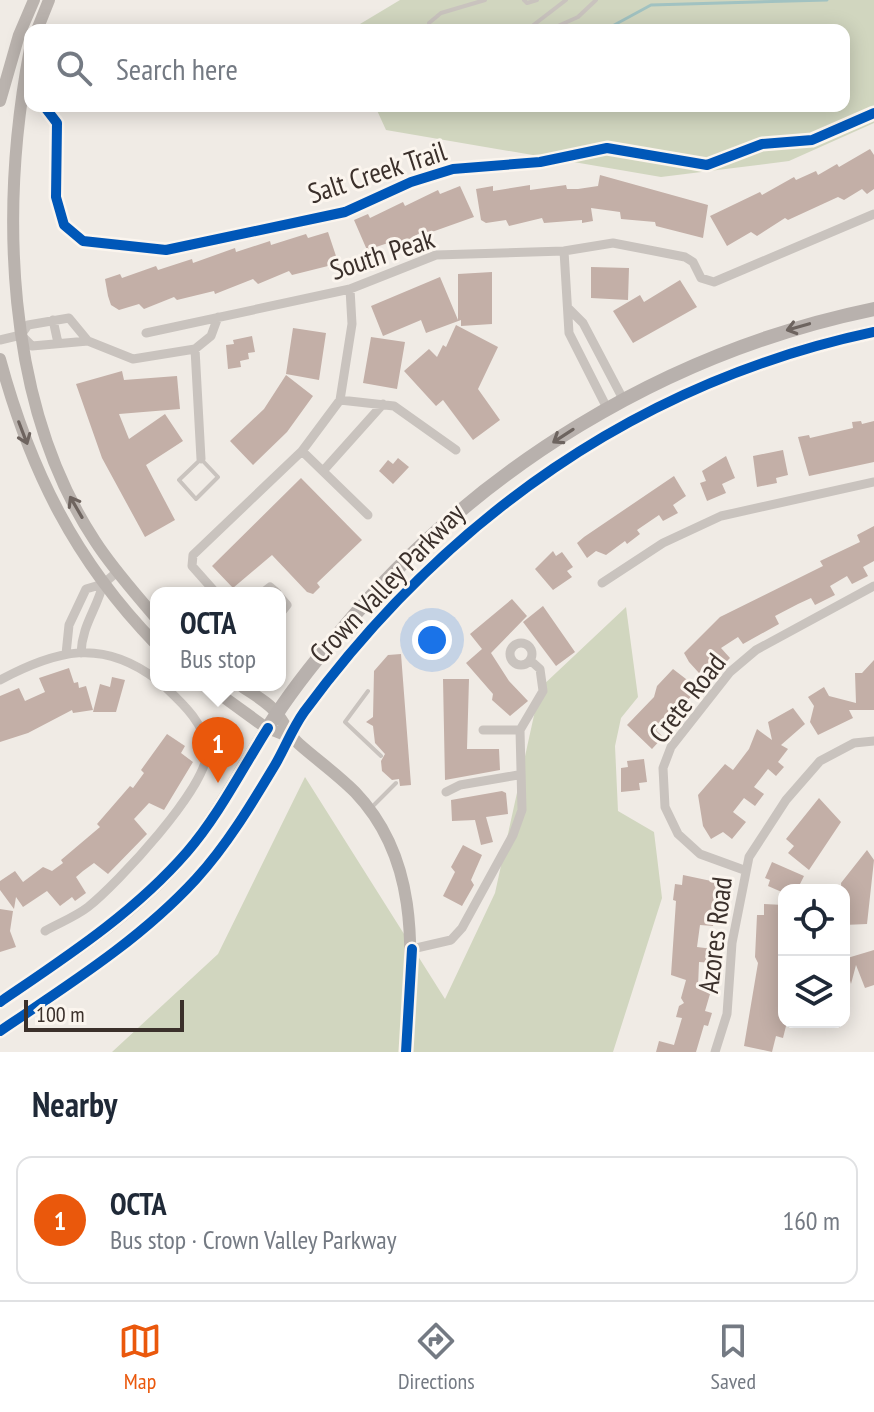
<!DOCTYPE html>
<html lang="en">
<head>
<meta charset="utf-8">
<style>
  :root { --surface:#fff; --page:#f6f6f7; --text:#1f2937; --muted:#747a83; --line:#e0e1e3; --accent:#ea580c }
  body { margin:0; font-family:"PT Sans Narrow",sans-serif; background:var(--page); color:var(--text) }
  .controls { position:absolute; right:24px; bottom:24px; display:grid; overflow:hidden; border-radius:16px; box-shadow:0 4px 20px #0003 }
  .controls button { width:72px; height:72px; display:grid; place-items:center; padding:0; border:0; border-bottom:2px solid var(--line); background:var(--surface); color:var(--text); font:40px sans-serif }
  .scale { position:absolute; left:24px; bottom:20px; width:160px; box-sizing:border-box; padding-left:8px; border:4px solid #3b302b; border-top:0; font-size:22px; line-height:28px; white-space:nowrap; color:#3b302b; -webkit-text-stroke:6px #fbf5ee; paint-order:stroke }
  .you { position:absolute; left:432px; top:640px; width:28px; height:28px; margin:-20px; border:6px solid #fff; border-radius:50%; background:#1a73e8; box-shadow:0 0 0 12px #1a73e833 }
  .badge { display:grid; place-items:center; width:52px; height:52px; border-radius:50%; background:var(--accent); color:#fff; font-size:26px; font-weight:700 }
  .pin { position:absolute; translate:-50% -66px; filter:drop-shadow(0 2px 4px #0008) }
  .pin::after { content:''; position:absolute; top:42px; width:28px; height:24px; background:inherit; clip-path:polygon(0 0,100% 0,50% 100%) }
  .popup { position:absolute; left:150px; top:587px; width:136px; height:104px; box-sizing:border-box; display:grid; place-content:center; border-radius:16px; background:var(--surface); filter:drop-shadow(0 2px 6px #0005); font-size:26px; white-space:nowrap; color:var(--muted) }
  .popup b { font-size:30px; color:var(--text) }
  .popup::after { content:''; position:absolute; left:50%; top:100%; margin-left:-16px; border:16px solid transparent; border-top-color:var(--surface) }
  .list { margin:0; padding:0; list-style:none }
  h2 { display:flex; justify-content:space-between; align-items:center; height:104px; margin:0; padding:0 32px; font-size:34px }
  h2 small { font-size:26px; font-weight:400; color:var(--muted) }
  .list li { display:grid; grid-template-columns:52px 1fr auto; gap:24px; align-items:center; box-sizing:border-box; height:128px; margin:0 16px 16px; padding:0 16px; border:2px solid var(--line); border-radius:16px }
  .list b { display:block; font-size:30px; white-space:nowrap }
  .list p { margin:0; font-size:26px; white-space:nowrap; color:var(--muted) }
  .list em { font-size:26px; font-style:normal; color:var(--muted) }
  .icon { flex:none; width:44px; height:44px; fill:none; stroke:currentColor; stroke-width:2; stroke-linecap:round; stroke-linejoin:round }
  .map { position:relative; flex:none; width:874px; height:1052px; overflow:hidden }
  .search { position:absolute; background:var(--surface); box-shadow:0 4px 20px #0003; left:24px; right:24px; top:24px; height:88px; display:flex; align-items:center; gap:20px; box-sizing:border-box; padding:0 28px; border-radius:16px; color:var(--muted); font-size:30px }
  .sheet { height:248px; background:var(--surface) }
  nav { display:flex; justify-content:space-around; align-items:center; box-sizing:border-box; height:112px; border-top:2px solid var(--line); background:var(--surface); font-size:22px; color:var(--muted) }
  nav a { display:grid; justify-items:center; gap:4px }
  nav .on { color:var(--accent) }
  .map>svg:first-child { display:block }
  .green { fill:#d1d6bf }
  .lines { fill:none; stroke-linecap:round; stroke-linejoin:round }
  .stream { stroke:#a1c2c1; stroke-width:3 }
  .building { fill:#c3afa7 }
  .lane { stroke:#c9c3be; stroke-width:4 }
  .street { stroke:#c9c3be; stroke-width:9 }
  .secondary { stroke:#bab3ae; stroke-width:12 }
  .primary { stroke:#b8b1ad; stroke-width:14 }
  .cycleway-casing { stroke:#fbf5ee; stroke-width:15 }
  .cycleway { stroke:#0057b8; stroke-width:10 }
  .oneway { stroke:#6d645f }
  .oneway2 { stroke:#6e645f }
  .labels { text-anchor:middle; stroke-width:6; stroke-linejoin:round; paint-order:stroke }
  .street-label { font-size:28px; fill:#3b302b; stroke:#fbf5ee }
</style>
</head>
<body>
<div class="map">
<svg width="874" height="1052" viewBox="0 0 874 1052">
  <rect width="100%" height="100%" fill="#f0ebe5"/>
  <path class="green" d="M 400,0 L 874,0 L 874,123 L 789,161 L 661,177 L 386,130 L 375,106 L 844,106 L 844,30 L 350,30 Z
    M 626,607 L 638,697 L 621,718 L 615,746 L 618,811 L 654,832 L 662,898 L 613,1052 L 112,1052 L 218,954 L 305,777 L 445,999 L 495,893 L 540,688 Z"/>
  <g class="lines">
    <path class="stream" d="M 605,30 L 651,5 L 827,0
      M 381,110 L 416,106"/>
  </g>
  <path class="building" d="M 870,149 L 874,155 L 874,189 L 867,194 L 862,189 L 844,200 L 838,197 L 788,220 L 785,218 L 757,236 L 751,232 L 727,246 L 710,216 L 760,192 L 762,195 L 794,177 L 796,180 L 816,171 L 818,175 L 837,164 L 839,167 Z
    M 600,175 L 708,205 L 703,238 L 656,226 L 655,222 L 621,219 L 620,212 L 591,208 L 593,221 L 582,223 L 582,220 L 544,223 L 542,218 L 509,226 L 506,220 L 486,223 L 481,220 L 476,189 L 493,186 L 493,191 L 530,185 L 530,190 L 566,185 L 567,189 L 578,189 L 598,186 Z
    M 460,186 L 474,217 L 429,233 L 425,230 L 396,247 L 391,242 L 367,250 L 354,220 L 368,214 L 370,218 L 403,202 L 405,206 L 438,190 L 440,194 Z
    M 328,232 L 339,265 L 329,269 L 328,266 L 292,275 L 289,271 L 258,284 L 253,279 L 215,294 L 214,291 L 177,300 L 174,297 L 144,309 L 139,304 L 119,310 L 111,305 L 108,296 L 105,279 L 120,274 L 122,278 L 156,266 L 158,270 L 192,259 L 193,263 L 235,248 L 236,252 L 270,241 L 271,245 L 306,234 L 308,238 Z
    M 591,267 L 629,268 L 628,300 L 591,298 Z
    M 492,272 L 492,324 L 461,326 L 461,320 L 426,333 L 421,320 L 383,336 L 371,306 L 440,277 L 458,320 L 458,274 Z
    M 680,280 L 697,307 L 633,343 L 613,311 L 640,295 L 644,302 Z
    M 456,325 L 498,347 L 478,389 L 500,420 L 473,440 L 443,400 L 436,406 L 404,371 L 429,349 L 437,357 L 443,345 L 446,347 Z
    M 293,328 L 326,333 L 319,380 L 286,374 Z
    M 252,336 L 255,352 L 248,353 L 249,359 L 240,361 L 241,367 L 228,369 L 226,345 L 234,344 L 233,340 Z
    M 371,337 L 405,342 L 397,389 L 363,383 Z
    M 122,371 L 124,380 L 177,376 L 180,409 L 119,414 L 129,439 L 165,414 L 183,441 L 146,465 L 175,520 L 145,537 L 102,458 L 76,384 Z
    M 286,375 L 313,396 L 287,432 L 253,465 L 230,441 L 264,409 Z
    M 861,421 L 862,424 L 874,421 L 874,462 L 809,476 L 798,437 L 809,435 L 810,438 L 853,428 L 852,422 Z
    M 783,450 L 788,475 L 776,478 L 777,483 L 757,487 L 753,456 Z
    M 726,456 L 735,478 L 722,484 L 726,493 L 707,501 L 700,483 L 706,481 L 702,471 Z
    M 398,458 L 409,467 L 393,484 L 379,471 L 388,460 L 393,464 Z
    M 674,476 L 686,496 L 673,505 L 678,513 L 663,521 L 659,515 L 637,530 L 640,534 L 627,544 L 625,541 L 606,555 L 596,551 L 587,558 L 577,543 L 584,537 Z
    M 301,478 L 362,540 L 317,583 L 320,587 L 313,594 L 307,592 L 272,555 L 233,588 L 212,566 Z
    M 874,526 L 874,561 L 863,567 L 868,576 L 852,584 L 847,576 L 830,586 L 835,595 L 815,605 L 811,598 L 798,604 L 775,616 L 779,624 L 743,644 L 738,637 L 721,648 L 730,658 L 718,670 L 711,662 L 699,673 L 689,662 L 684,653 L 720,617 L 823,566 L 820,561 L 860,542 L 857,535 Z
    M 553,551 L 556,556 L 562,552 L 573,567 L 567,571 L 572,577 L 553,590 L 535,569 Z
    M 512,599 L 527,616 L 491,653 L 509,681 L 528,701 L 510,716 L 492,700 L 493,694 L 466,663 L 482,649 L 470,634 Z
    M 543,606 L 575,652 L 556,666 L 523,622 Z
    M 401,654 L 411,785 L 400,786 L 399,779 L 392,780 L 382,771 L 381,761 L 385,754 L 375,743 L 373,726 L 366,722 L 373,717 L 374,671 L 388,655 Z
    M 874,660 L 874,710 L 849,710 L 853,718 L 818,735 L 810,722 L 814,706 L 808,697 L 824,687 L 829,696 L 856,703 L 855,673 L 862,673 Z
    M 69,668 L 74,683 L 78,682 L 79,688 L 86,686 L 93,710 L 73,713 L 72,710 L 28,733 L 0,742 L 0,696 L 19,688 L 25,701 L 45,692 L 39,678 Z
    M 673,669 L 699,689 L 656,730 L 663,737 L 652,749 L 627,725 L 654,697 L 657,686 Z
    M 112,677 L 125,680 L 116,712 L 93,712 L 100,684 L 110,687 Z
    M 443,679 L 469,679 L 467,749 L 499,749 L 500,770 L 445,780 Z
    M 793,708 L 805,724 L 781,745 L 788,749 L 778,762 L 784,767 L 776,776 L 768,769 L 754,787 L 764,794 L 755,806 L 744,798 L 733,812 L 746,822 L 732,839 L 723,832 L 711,839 L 703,826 L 698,795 L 725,764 L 733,770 L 749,749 L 757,729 L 772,740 L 768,722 Z
    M 167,734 L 185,746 L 181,753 L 193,762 L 164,810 L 149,803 L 134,819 L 147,834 L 108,874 L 94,863 L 83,871 L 76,877 L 86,893 L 75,901 L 72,897 L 60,906 L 47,891 L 23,907 L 16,897 L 14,909 L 0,890 L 0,881 L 15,871 L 23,882 L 43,867 L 52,871 L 63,863 L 61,860 L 100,827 L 97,824 L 130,786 L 133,788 L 144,773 L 141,770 Z
    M 644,759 L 647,782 L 639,783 L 640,790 L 621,792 L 621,768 L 628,767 L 627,761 Z
    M 502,791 L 506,793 L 508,814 L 486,817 L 493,842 L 481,845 L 475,820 L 452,821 L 451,800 Z
    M 819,798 L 841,822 L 809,870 L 788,853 L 794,846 L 786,839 Z
    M 463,845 L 482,855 L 471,880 L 474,885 L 462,906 L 443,896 L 455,872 L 451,867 Z
    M 867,850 L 874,860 L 867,924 L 844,925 L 841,883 Z
    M 772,862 L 804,876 L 797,890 L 784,890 L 784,893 L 768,886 L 770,880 L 765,878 Z
    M 683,875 L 716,882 L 713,926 L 700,925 L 697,947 L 713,949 L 712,963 L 699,962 L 698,987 L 710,994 L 705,1011 L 712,1013 L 708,1026 L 704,1025 L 696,1052 L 656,1052 L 659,1041 L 674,1045 L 682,1018 L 676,1017 L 679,1006 L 684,1003 L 681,998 L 686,980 L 671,975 L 676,901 L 673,900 L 675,884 L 682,885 Z
    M 764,904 L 784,905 L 784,959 L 780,965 L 784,966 L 786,1026 L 783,1038 L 776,1036 L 772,1052 L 744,1046 L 758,963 L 755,957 L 757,915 L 764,915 Z
    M 0,909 L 13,911 L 10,931 L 16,947 L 0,952 Z
    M 874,950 L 874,985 L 865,988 L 856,965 L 851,984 L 844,959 Z"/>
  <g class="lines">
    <path class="lane" d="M 524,0 L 527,3 L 537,0
      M 430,30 L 429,23 L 441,13 L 485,0
      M 527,30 L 566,0
      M 549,30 L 578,17 L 596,0
      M 201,459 L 218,477 L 196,499 L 179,480 Z
      M 368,691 L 345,722 L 381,756
      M 371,808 L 396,783"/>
    <path class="street" d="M 564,251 L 569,333 L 607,408
      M 569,309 L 583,323 L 623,399
      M 53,320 L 58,343
      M 146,333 L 350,289 L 436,255 L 564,251 L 613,243 L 685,257 L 693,262 L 701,278 L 714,282 L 874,214
      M 21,335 L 28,325 L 69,318 L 88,341
      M 0,340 L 21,335 L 32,346 L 88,341 L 133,359 L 195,349 L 211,336 L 218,317
      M 195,349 L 201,459
      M 340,400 L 394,406 L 456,450
      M 302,451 L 368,515
      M 323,471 L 383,404
      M 602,583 L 663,543 L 721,516 L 874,482
      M 216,593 L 192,566 L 193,555 L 302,451 L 340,400 L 352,324 L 350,289
      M 262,593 L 270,587 L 277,593
      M 280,597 L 287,605 L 280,614
      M510 654a11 11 0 1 1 22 0a11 11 0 1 1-22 0Z
      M 81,653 C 82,625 97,609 103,584
      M 66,654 L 69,625 L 86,589 L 103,584 L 117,572
      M 0,680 C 57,650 101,638 156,679
      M 483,730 L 520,730
      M 446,792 L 460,785 L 518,775
      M 744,870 L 700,854 L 678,834 L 665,807 L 663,768 L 671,747 L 730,672 L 756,650 L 874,586
      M 45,931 C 59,923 75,917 88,907 C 117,884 208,787 207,751 C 206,724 181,702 163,685
      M 412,949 L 451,940 L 462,928 L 513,835 L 522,810 L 520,730 L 543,691 L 540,669 L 531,661
      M 715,1052 L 727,1014 L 732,943 L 749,857 L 786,800 L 820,761 L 854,743 L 874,741"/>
    <path class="secondary" d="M 37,30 L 49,0
      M 30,49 C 0,206 4,403 95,541 C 113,569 135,593 156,618
      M 0,101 L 19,35 L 34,0
      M 0,359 C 30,470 75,561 156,644
      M 207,685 L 265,727 L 290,737
      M 240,685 C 252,694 269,702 278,715 C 286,725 289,735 299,744 C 317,760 337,774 355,792 C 424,864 411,961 406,1052"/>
    <path class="primary" d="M 0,1002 C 66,957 136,913 188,851 C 219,814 241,769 267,729 C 288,695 314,662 340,632 C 476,468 665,352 874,309
      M 0,1031 C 68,985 140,940 196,879 C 227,845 251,805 275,765 C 285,748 292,729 304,712 C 447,518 638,382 874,332"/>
    <g class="cycleway-casing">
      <path id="cycleway" d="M 44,106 L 57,123 L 56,197 L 64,225 L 83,241 L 166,250 L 345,212 L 411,182 L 453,169 L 540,162 L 607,148 L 707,165 L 762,144 L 812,140 L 874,113
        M 0,1002 C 66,957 134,913 187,852 C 219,815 242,769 268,728
        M 0,1031 C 68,985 140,940 196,879 C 227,845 251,805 275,765 C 285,748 292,729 304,712 C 447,518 638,382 874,332
        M 406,1052 L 412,949"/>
    </g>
    <use href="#cycleway" class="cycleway"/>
  </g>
  <defs><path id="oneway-shaft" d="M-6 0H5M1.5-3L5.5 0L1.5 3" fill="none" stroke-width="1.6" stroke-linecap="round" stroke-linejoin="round" transform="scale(2)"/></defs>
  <g class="oneway">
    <use href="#oneway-shaft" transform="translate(798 327) rotate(164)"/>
    <use href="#oneway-shaft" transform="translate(563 436) rotate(147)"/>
  </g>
  <g class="oneway2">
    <use href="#oneway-shaft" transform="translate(23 433) rotate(69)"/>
    <use href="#oneway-shaft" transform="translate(76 507) rotate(-120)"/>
  </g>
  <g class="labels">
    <g class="street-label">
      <text transform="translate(377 172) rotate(-18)" y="10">Salt Creek Trail</text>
      <text transform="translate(382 254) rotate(-18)" y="10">South Peak</text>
      <text transform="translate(387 583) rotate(-46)" y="10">Crown Valley Parkway</text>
      <text transform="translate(687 698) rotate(-52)" y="10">Crete Road</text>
      <text transform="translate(715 935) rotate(-83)" y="10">Azores Road</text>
    </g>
  </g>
</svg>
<div class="controls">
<button><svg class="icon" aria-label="locate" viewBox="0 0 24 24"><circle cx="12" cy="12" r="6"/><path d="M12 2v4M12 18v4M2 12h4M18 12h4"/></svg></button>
<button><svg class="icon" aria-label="layers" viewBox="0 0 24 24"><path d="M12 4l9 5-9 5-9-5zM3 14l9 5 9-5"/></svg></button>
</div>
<div class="scale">100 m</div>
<div class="you"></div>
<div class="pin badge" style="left:218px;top:783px">1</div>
<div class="popup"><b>OCTA</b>Bus stop</div>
<div class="search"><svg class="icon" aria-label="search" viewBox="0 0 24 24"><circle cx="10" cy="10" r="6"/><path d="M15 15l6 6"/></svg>Search here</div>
</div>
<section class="sheet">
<h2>Nearby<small></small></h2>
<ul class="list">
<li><span class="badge">1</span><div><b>OCTA</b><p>Bus stop · Crown Valley Parkway</p></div><em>160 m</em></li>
</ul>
</section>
<nav>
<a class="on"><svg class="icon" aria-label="map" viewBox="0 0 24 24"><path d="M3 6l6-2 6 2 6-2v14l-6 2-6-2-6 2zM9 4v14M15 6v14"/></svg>Map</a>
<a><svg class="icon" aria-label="directions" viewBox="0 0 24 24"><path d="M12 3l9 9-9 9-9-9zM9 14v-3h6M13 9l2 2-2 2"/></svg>Directions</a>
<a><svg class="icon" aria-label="saved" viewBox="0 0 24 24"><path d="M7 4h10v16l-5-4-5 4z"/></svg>Saved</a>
</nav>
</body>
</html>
